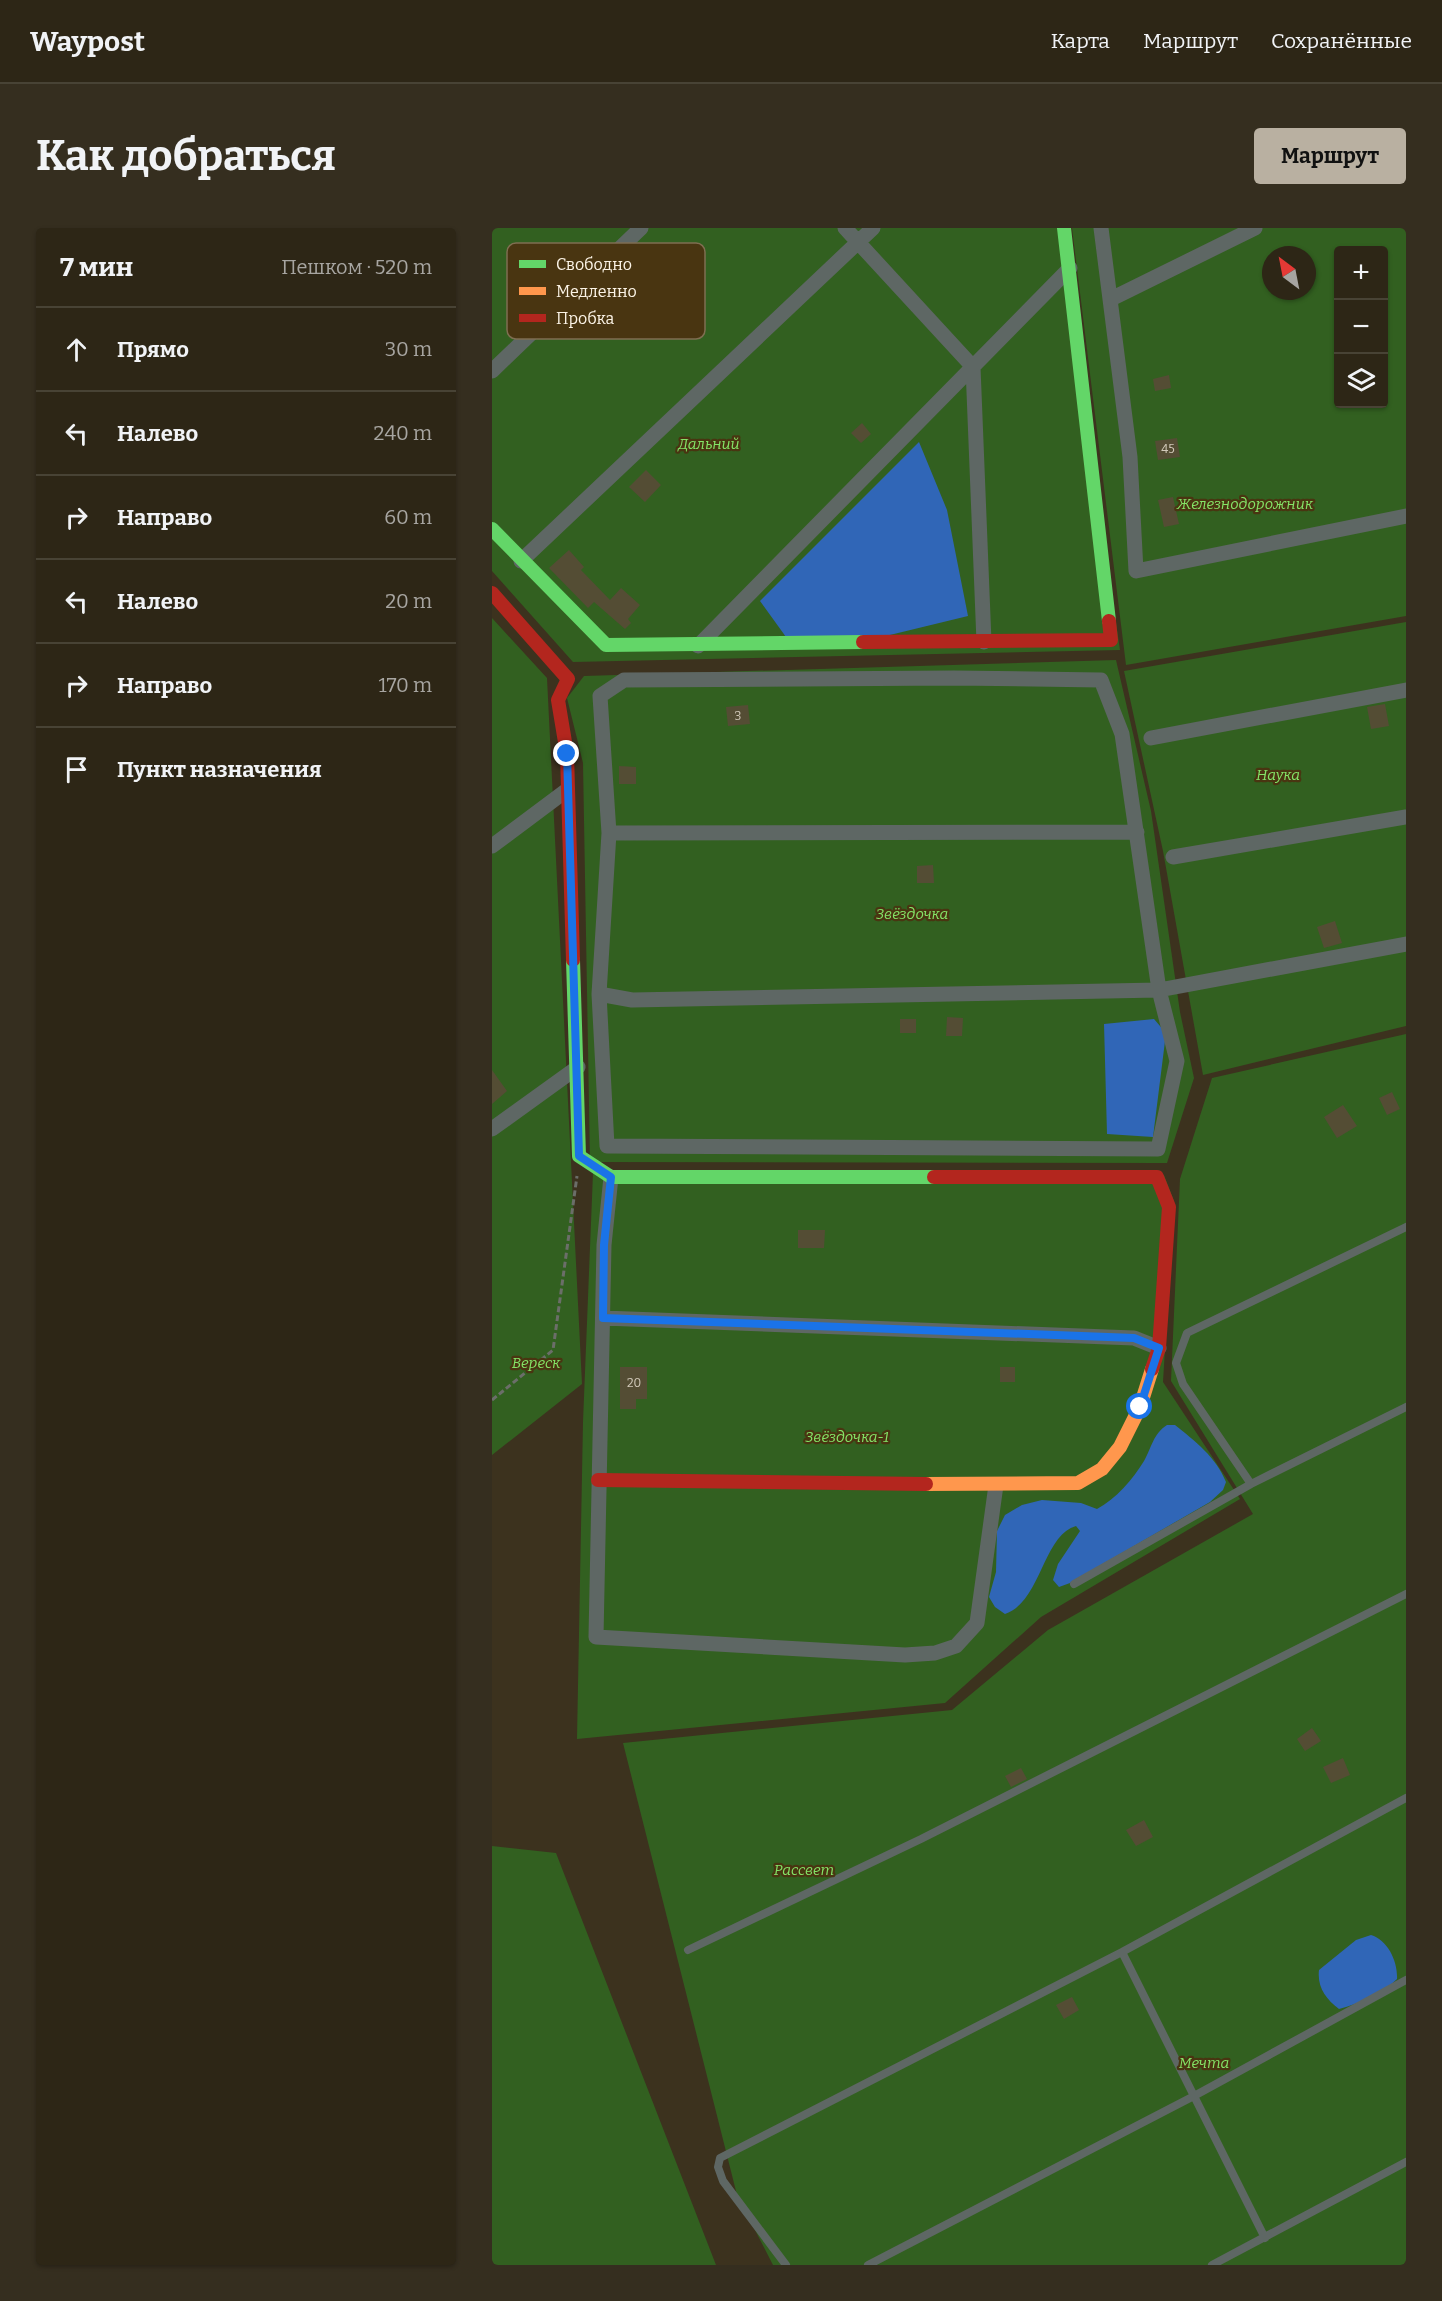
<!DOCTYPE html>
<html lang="ru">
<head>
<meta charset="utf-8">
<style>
  :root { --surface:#2d2616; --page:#352e1f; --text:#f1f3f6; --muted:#a7a5a1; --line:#484335; --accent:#b9b0a1 }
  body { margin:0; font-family:Bitter,serif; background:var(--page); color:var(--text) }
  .controls { position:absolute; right:18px; top:18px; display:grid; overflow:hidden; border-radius:6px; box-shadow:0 2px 4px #0004 }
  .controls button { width:54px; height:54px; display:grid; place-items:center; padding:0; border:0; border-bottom:2px solid var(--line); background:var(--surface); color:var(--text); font:30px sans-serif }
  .compass { position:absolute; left:770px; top:18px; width:54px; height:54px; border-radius:50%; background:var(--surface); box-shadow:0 2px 4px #0004; rotate:328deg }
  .stop { position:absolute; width:18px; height:18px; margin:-14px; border:4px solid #1a73e8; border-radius:50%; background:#fff }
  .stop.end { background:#1a73e8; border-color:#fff; box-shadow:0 2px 6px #0008 }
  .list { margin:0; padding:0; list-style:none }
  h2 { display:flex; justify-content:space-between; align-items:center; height:78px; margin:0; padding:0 24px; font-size:26px }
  h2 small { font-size:20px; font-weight:400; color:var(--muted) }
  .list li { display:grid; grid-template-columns:39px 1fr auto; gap:18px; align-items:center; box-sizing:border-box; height:84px; padding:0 24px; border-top:2px solid var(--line) }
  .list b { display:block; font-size:22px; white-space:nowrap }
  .list em { font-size:20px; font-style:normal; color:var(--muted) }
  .icon { flex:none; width:33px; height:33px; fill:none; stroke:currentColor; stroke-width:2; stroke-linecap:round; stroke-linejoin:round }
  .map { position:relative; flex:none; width:914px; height:2037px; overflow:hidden; border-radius:6px }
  header { display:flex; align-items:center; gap:36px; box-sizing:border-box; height:84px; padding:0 30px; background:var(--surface); border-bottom:2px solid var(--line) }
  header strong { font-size:28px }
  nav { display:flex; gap:33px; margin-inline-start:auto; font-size:21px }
  .intro { display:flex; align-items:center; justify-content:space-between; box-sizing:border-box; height:144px; padding:0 36px }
  h1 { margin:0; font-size:42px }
  .button { padding:15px 27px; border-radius:6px; background:var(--accent); color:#111; font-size:21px; font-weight:700 }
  main { display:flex; gap:36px; padding:0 36px }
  aside { flex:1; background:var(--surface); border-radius:6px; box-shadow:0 2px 4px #0004 }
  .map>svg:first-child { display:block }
  .green { fill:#326020; fill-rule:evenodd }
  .water { fill:#3066b7 }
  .building { fill:#544d34 }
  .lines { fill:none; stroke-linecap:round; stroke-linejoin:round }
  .path { stroke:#6b6e69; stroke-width:3; stroke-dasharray:6 3; stroke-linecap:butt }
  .lane { stroke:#5e6764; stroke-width:8 }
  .street { stroke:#5e6764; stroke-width:15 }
  .fast { stroke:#63d668; stroke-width:14 }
  .slow { stroke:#ff974d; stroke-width:14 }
  .jam { stroke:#b3261e; stroke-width:14 }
  .route { stroke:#1a73e8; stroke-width:8 }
  .labels { text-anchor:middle; stroke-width:4.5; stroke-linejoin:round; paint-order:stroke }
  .number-label { font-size:12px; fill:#d2caba }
  .park-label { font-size:15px; font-style:italic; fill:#84e467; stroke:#493511 }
  .key { fill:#493511; stroke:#7f6e51; stroke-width:1.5 }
  .key-label { font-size:16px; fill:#fcf4e7 }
</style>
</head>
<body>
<header>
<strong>Waypost</strong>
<nav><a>Карта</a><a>Маршрут</a><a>Сохранённые</a></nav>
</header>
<div class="intro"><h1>Как добраться</h1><a class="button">Маршрут</a></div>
<main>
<aside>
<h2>7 мин<small>Пешком · 520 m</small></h2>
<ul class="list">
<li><svg class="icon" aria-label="ahead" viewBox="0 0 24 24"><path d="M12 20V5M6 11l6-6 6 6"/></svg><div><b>Прямо</b></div><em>30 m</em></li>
<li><svg class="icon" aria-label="left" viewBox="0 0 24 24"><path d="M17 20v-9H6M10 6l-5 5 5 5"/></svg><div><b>Налево</b></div><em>240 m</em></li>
<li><svg class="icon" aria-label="right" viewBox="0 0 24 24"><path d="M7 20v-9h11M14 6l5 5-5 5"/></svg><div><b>Направо</b></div><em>60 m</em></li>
<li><svg class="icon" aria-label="left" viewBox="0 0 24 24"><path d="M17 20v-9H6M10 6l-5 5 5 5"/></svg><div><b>Налево</b></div><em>20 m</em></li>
<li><svg class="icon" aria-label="right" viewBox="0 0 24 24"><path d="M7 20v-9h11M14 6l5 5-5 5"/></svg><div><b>Направо</b></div><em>170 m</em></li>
<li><svg class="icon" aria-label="arrive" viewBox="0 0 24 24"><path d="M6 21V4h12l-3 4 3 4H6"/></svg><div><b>Пункт назначения</b></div></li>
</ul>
</aside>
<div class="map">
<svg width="914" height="2037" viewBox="0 0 914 2037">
  <rect width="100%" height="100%" fill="#3c321e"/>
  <path class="green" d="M 0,0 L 567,0 L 628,422 L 81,434 L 0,343 Z
    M 580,0 L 914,0 L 914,388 L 634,437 ZM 846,22 L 892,22 L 892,176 L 846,176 ZM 779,27 L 815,27 L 815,63 L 779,63 Z
    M 0,390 L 55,450 L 90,1156 L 0,1227 Z
    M 914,394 L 914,798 L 711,847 L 671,623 L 632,443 Z
    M 624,432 L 659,583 L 688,784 L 702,850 L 675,935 L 98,934 L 91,535 L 75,470 L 92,448 Z
    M 914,806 L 914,2037 L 281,2037 L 245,1967 L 131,1515 L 460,1482 L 556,1402 L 761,1286 L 679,1153 L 688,951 L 720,850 Z
    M 101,945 L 672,947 L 682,973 L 671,1154 L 748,1271 L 549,1389 L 453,1475 L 85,1511 L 91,1194 Z
    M 0,1618 L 64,1625 L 224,2037 L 0,2037 Z"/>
  <path class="water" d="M 427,214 L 455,282 L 476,388 L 369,414 L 294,409 L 268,373 Z
    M 662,791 L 674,805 L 661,909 L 615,906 L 612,796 Z
    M 675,1197 L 683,1197 C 703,1213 724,1229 734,1254 L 731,1262 L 718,1274 L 578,1355 L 567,1359 L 561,1352 L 566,1336 L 588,1303 L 584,1298 C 551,1307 549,1374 513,1386 L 503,1379 L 497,1369 L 504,1344 L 505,1303 L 513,1287 L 530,1277 L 550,1272 L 589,1275 L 605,1281 C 624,1271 641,1251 652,1233 C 660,1219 661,1206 675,1197 Z
    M 879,1707 C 896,1712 906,1734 905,1751 C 889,1767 868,1775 847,1781 C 834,1771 825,1759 827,1742 L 864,1712 Z"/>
  <path class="building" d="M 677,147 L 679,160 L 663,163 L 661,151 Z
    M 370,195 L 379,206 L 369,215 L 359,205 Z
    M 685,210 L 688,229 L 666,232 L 663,213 Z
    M 154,242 L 169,257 L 153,274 L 137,259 Z
    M 681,269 L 687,296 L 672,299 L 666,272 Z
    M 77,322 L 92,339 L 89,342 L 118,372 L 129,360 L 148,377 L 136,391 L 139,395 L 133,401 L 102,374 L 96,380 L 57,340 Z
    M 893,476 L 897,498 L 879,501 L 875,479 Z
    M 256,477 L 258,496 L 236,498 L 234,479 Z
    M 127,538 L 144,539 L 144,556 L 127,556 Z
    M 441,637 L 442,655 L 425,655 L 425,638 Z
    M 843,693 L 850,715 L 832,720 L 825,699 Z
    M 455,789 L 471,790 L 470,808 L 454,808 Z
    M 408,791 L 424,791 L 424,805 L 408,805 Z
    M 0,842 L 15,863 L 0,876 Z
    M 900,864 L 908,881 L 895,887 L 887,870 Z
    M 851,877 L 865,898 L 845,910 L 832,889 Z
    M 306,1002 L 333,1002 L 332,1020 L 306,1020 Z
    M 128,1139 L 155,1139 L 155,1171 L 144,1171 L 144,1181 L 128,1181 Z
    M 508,1139 L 523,1139 L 523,1154 L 508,1154 Z
    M 820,1500 L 829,1513 L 813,1523 L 805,1511 Z
    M 851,1530 L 858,1547 L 839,1555 L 831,1539 Z
    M 529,1540 L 535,1551 L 519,1559 L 513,1548 Z
    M 652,1592 L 661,1609 L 644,1618 L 634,1602 Z
    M 580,1769 L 587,1782 L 572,1791 L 564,1777 Z"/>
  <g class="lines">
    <path class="path" d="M 0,1172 L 61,1122 L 85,948"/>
    <path class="lane" d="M 759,1256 L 691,1156 L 684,1135 L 695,1105 L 914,999
      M 582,1356 L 759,1256 L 914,1179
      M 196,1722 L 429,1611 L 914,1366
      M 630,1724 L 773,2010
      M 294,2037 L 231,1953 L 226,1939 L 228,1930 L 630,1724 L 914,1570
      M 376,2037 L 702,1868 L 914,1752
      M 720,2037 L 914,1934"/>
    <path class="street" d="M 353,0 L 481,139 L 492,414
      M 609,0 L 638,229 L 644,343 L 914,288
      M 619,71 L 763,0
      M 0,143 L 149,0
      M 29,333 L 381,0
      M 206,418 L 578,40
      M 462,450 L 609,452 L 630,506 L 667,762 L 685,833 L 666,921 L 115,918 L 107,766 L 117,605 L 108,468 L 132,452 Z
      M 659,510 L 914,462
      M 117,605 L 645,604
      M 0,618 L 75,562
      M 681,629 L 914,589
      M 107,766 L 140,772 L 667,762 L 914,716
      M 0,901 L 86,839
      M 119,949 L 112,1017 L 104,1409 L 413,1427 L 443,1425 L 464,1418 L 485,1395 L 504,1257
      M 111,1090 L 642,1110 L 667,1120"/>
    <path class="fast" d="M 572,0 L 617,393
      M 0,301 L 114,417 L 371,414
      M 81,732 L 87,928 L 119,949 L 442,949"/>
    <path class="slow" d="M 434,1256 L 586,1255 L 610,1241 L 628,1219 L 648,1179 L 660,1141"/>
    <path class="jam" d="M 0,365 L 76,451 L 66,472 L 75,526 L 81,732
      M 371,414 L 619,412 L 617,393
      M 442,949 L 665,949 L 677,979 L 667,1120 L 660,1141
      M 106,1252 L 434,1256"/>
  </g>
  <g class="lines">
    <path class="route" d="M 75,526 L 87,928 L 119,949 L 112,1017 L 111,1090 L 642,1110 L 667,1120 L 648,1179"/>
  </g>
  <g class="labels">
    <g class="number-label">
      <text x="676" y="225">45</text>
      <text x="246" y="492">3</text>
      <text x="142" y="1159">20</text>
    </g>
    <g class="park-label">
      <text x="217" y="221">Дальний</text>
      <text x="753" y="281">Железнодорожник</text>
      <text x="786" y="552">Наука</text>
      <text x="420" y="691">Звёздочка</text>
      <text x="44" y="1140">Вереск</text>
      <text x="355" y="1214">Звёздочка-1</text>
      <text x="312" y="1647">Рассвет</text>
      <text x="712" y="1840">Мечта</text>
    </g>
  </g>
  <rect x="15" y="15" width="198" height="96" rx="9" class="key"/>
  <rect x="27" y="32" width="27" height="8" fill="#63d668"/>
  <rect x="27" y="59" width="27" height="8" fill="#ff974d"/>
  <rect x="27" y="86" width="27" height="8" fill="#b3261e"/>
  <g class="key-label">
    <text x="64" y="42">Свободно</text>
    <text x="64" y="69">Медленно</text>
    <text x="64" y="96">Пробка</text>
  </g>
</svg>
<div class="controls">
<button>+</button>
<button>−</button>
<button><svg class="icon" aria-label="layers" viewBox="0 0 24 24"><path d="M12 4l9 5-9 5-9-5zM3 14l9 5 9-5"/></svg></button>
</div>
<svg class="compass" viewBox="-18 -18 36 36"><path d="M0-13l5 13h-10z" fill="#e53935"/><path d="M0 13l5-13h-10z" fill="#a7a5a1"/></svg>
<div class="stop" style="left:648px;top:1179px"></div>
<div class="stop end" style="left:75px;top:526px"></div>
</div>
</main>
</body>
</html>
